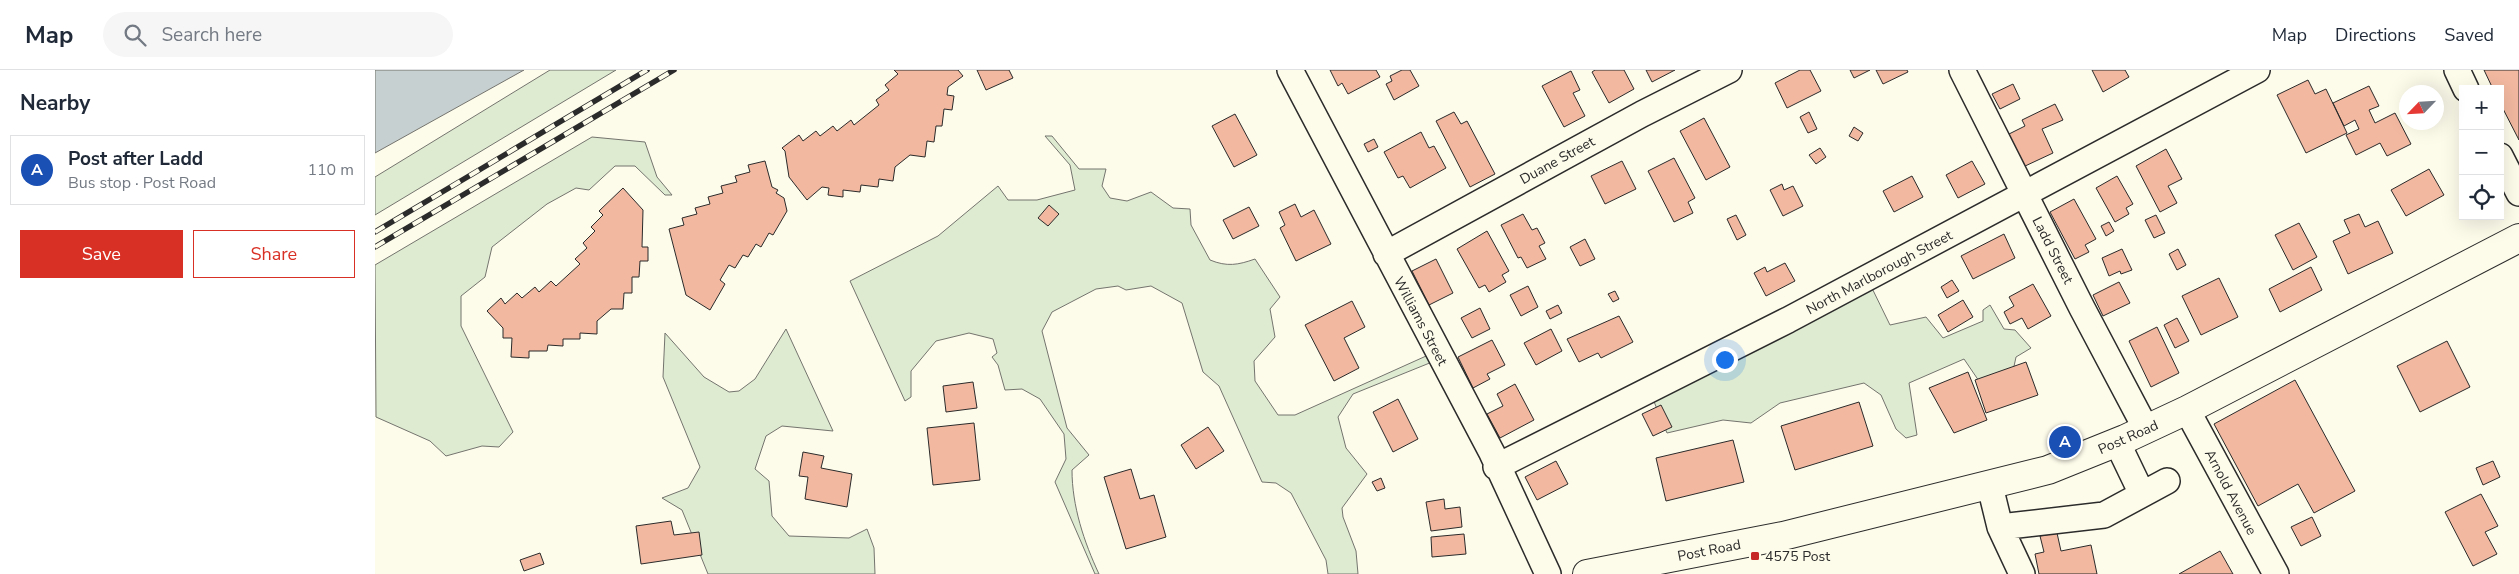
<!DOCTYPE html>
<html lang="en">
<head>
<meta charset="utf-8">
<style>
  :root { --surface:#fff; --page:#f6f6f7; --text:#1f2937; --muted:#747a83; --line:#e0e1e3; --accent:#d93025 }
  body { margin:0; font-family:"Nunito Sans",sans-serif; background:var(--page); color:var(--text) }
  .controls { position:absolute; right:15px; top:15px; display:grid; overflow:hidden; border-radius:0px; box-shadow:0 5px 20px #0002 }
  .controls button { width:45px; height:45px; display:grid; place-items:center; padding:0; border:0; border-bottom:1px solid var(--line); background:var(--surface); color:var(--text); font:25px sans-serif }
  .compass { position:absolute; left:2024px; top:15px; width:45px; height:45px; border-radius:50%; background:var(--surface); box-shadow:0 5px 20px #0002; rotate:245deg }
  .you { position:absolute; left:1349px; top:289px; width:18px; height:18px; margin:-12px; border:4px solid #fff; border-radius:50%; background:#1a73e8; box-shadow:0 0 0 8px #1a73e833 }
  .badge { display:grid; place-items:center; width:32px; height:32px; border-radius:50%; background:var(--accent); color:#fff; font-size:16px; font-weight:700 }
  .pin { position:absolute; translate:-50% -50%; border:2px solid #fff; box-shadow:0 1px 5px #0006 }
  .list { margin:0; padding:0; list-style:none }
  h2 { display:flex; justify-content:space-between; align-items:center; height:65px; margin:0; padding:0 20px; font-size:21px }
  h2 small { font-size:16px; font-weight:400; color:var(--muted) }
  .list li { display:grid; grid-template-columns:32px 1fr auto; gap:15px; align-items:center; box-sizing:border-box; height:70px; margin:0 10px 10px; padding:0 10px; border:1px solid var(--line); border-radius:0px }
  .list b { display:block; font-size:19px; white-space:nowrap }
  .list p { margin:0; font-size:16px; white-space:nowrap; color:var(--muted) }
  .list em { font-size:16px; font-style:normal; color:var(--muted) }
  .actions { display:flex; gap:10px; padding:15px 20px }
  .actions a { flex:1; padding:11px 0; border:1px solid var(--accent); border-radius:0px; text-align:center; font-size:18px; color:var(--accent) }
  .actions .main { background:var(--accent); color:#fff }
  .icon { flex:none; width:28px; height:28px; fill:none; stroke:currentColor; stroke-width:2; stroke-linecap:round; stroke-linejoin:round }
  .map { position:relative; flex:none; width:2144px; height:504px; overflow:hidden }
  header { display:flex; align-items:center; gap:30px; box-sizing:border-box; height:70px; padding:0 25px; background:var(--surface); border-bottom:1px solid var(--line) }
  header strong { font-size:24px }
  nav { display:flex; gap:28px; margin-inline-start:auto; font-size:18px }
  .search { width:350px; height:45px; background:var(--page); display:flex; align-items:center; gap:12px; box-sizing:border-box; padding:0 18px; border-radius:28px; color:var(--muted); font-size:19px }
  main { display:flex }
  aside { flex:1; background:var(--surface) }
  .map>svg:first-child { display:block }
  .green { fill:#deebd1; stroke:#74746e }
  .water { fill:#c7d0d0; stroke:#74746e }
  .building { fill:#f2b8a0; stroke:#2b2b2b }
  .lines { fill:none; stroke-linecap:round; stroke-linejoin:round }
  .minor-casing { stroke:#2b2b2b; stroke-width:28 }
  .major-casing { stroke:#2b2b2b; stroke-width:30 }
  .minor { stroke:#fdfbea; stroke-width:25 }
  .major { stroke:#fdfbea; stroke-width:28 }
  .rail-casing { stroke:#2b2b2b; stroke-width:5.5 }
  .rail { stroke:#fdfbea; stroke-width:4; stroke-dasharray:11; stroke-linecap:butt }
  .poi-dot { fill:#c62828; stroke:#fdfbea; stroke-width:2 }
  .labels { text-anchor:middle; stroke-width:4; stroke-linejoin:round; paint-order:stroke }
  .street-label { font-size:14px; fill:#2b2b2b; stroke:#fdfbea }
  .poi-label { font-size:14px; fill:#2b2b2b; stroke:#fdfbea; text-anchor:start }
</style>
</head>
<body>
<header>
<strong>Map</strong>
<div class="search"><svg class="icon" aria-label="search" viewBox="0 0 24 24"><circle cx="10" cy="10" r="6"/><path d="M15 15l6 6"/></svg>Search here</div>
<nav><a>Map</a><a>Directions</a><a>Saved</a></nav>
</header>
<main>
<aside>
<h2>Nearby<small></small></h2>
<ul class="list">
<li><span class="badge" style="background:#1a4fb4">A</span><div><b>Post after Ladd</b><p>Bus stop · Post Road</p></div><em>110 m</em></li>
</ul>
<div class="actions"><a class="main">Save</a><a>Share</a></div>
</aside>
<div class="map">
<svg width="2144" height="504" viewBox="0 0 2144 504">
  <rect width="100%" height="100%" fill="#fdfbea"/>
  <path class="green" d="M 175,0 L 241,0 L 0,145 L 0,107 Z
    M 670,66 L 677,66 L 704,99 L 731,99 L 727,116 L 735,128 L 752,131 L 776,122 L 798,138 L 815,139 L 816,155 L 835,190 C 852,197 863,195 880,189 L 905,227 L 895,239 L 900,267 L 879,291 L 880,311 L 903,345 L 920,345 L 1060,282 L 1062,290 L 978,324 L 963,347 L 971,378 L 992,404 L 967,438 L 968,447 L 981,481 L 983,504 L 953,504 L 951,490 L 916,423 L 901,413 L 887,412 L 844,316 L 828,302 L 807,233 L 776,216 L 751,220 L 743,216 L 721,219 L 677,242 L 667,261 L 692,358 L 714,385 L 697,400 C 697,436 709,472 724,504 L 720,504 L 680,412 L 691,389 L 689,364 L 665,329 L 647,319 L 630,320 L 623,295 L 617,287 L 622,283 L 618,269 L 594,263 L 561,271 L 536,301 L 536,327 L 530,331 L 475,211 L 563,166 L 623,116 L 633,130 L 662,130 L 700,120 L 695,95 Z
    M 217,67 L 270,72 L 282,107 L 297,125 L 290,125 L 260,96 L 240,96 L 214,120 L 201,118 L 172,134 L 117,177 L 110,207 L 86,226 L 86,256 L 138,362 L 124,377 L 107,376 L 71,386 L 55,371 L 1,347 L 0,195 Z
    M 1493,210 L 1515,255 L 1551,247 L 1568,268 L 1608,251 L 1608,240 L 1615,235 L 1629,259 L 1640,260 L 1656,278 L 1641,287 L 1638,301 L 1606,314 L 1589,289 L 1534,313 L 1542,365 L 1531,368 L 1521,359 L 1506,325 L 1489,313 L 1405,333 L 1376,353 L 1348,350 L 1292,363 L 1275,322 Z
    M 411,259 L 458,361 L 407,356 L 391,366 L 380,399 L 394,411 L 397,446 L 414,466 L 474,468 L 492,459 L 499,478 L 500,504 L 333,504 L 307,440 L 287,428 L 313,418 L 325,397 L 288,307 L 290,263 L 329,307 L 354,322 L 364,321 L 380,309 Z"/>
  <path class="water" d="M 0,0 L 149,0 L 0,83 Z"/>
  <path class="building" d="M 519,0 L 583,0 L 588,6 L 573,17 L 572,25 L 579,26 L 577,40 L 569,39 L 567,56 L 561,56 L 559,72 L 552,71 L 550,87 L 535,85 L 520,97 L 518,111 L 504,109 L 503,117 L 486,115 L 485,122 L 468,120 L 468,127 L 453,125 L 454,118 L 447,117 L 432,130 L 414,107 L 410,81 L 407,78 L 424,65 L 428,71 L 441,61 L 445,66 L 458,56 L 462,61 L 476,50 L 479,55 L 504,35 L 501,30 L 514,20 L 510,15 L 523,4 Z
    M 602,0 L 634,0 L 638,8 L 611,20 Z
    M 955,0 L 1001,0 L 1005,7 L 973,24 L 967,13 L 963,16 Z
    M 1027,0 L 1035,0 L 1044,16 L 1019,30 L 1011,14 L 1017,11 L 1015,6 Z
    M 1220,0 L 1249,0 L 1259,19 L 1234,33 L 1217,2 Z
    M 1271,0 L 1300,0 L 1277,12 Z
    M 1425,0 L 1435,0 L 1446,21 L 1412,38 L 1400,13 Z
    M 1475,0 L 1495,0 L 1479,8 Z
    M 1501,0 L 1532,0 L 1533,2 L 1508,14 Z
    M 1717,0 L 1750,0 L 1754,7 L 1728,22 Z
    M 2109,0 L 2144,0 L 2144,70 L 2125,33 L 2125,19 L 2118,19 Z
    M 1196,1 L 1205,20 L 1198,23 L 1210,46 L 1189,57 L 1167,16 Z
    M 1933,10 L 1940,24 L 1951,19 L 1972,63 L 1931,83 L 1902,25 Z
    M 1638,14 L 1645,29 L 1625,39 L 1617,24 Z
    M 1994,16 L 2004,36 L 1994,40 L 2000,53 L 2020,43 L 2036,74 L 2012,86 L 2005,73 L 1981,85 L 1971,65 L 1984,59 L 1980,50 L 1969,56 L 1958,33 Z
    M 1680,34 L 1688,50 L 1667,59 L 1678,83 L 1648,97 L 1632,65 L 1650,56 L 1647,50 Z
    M 1079,42 L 1086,54 L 1092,51 L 1120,104 L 1095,117 L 1061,51 Z
    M 1434,42 L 1442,59 L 1433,63 L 1425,47 Z
    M 860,44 L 882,85 L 859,97 L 837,56 Z
    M 1329,48 L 1355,97 L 1331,110 L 1305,61 Z
    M 1479,57 L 1488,63 L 1483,71 L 1474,66 Z
    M 1046,62 L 1054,78 L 1059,76 L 1071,98 L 1035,118 L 1028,106 L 1023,108 L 1009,82 Z
    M 999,69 L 1003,77 L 993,82 L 989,74 Z
    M 1445,78 L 1451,87 L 1441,94 L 1434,85 Z
    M 1791,79 L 1807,109 L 1793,116 L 1802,133 L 1785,142 L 1761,96 Z
    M 1299,88 L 1320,128 L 1313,132 L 1318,143 L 1299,152 L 1273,101 Z
    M 390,91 L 397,117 L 403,120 L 401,123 L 409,128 L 412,141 L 398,165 L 394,163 L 386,177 L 381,174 L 373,187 L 368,185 L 360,198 L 354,195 L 345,210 L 350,214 L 335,240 L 311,225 L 294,159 L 309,155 L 307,148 L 322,144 L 320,138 L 335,134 L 333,127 L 348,123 L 346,116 L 362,112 L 360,106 L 375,102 L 373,95 Z
    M 1247,91 L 1261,119 L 1230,134 L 1216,106 Z
    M 1597,91 L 1610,114 L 1583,128 L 1571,105 Z
    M 2054,99 L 2069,125 L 2031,146 L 2016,120 Z
    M 1537,106 L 1548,127 L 1519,142 L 1508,121 Z
    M 1742,106 L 1758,134 L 1751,138 L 1754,144 L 1740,152 L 1721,118 Z
    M 1407,114 L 1409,120 L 1418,116 L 1428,136 L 1408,146 L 1395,120 Z
    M 248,118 L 268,140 L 267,177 L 273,177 L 273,191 L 265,191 L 264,207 L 257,207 L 257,223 L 249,223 L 248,239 L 236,239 L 222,251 L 222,264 L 205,263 L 205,269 L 188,269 L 188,276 L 173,275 L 172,281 L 154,281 L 154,288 L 136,287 L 137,268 L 128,268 L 128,258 L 112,241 L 126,228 L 130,234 L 142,223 L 147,228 L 160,217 L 164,222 L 176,211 L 181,216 L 205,194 L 200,189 L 212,178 L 208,173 L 220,161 L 216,157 L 228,145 L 224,141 Z
    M 1699,129 L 1721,169 L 1710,175 L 1714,182 L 1700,189 L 1675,142 Z
    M 920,134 L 926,147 L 939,140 L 956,174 L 921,191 L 905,158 L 910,155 L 904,142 Z
    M 674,135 L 684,144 L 673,156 L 663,148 Z
    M 874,137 L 884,156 L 858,169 L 848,150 Z
    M 1148,144 L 1157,160 L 1162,158 L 1170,173 L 1164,176 L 1171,189 L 1152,198 L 1146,187 L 1143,188 L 1126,155 Z
    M 1984,144 L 1990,157 L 2003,151 L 2018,183 L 1973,204 L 1958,171 L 1975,163 L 1969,150 Z
    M 1361,145 L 1371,165 L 1362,170 L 1352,149 Z
    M 1781,145 L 1790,163 L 1779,168 L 1770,150 Z
    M 1734,152 L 1739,161 L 1731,166 L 1726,156 Z
    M 1924,153 L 1942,187 L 1918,200 L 1900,165 Z
    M 1112,161 L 1134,201 L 1127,205 L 1131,212 L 1114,222 L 1110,215 L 1104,218 L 1082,179 Z
    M 1629,164 L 1640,188 L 1598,209 L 1586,186 Z
    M 1210,169 L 1220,189 L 1205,196 L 1195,177 Z
    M 1747,179 L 1757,200 L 1746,204 L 1745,201 L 1734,206 L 1727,188 Z
    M 1803,179 L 1811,195 L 1802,200 L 1794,184 Z
    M 1061,189 L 1078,223 L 1054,235 L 1037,201 Z
    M 1410,193 L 1420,211 L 1391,226 L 1379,203 L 1390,197 L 1392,202 Z
    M 1936,197 L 1947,220 L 1905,242 L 1894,219 Z
    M 1844,208 L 1863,247 L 1826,265 L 1807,226 Z
    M 1577,210 L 1584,221 L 1572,228 L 1566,217 Z
    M 1744,212 L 1755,233 L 1728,246 L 1718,225 Z
    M 1658,214 L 1676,246 L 1653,259 L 1647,248 L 1635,254 L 1629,242 L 1639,236 L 1634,227 Z
    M 1153,216 L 1163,237 L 1146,246 L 1135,225 Z
    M 1240,221 L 1244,229 L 1238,232 L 1233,224 Z
    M 1588,230 L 1598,247 L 1573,262 L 1563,245 Z
    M 977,231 L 990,257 L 969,268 L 984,298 L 959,311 L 930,255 Z
    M 1183,235 L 1187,243 L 1175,249 L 1171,241 Z
    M 1105,238 L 1115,259 L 1097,268 L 1086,248 Z
    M 1244,246 L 1258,272 L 1226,288 L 1223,283 L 1204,292 L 1192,269 Z
    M 1802,248 L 1814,271 L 1800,278 L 1789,255 Z
    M 1782,257 L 1804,303 L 1776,317 L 1754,271 Z
    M 1176,259 L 1187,281 L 1161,295 L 1149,273 Z
    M 1117,270 L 1130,295 L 1112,304 L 1115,309 L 1098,318 L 1083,287 Z
    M 2072,271 L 2095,317 L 2045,342 L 2022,296 Z
    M 1651,292 L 1663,325 L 1611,343 L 1600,310 Z
    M 1593,302 L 1612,350 L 1579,363 L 1554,318 Z
    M 1920,310 L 1980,421 L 1939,443 L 1923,414 L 1883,436 L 1839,354 Z
    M 598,312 L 602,338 L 571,342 L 568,316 Z
    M 1140,314 L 1159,350 L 1125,368 L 1112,344 L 1128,336 L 1122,324 Z
    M 1023,329 L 1043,369 L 1018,382 L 998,342 Z
    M 1484,332 L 1498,376 L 1420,400 L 1406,356 Z
    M 1286,335 L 1297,357 L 1278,366 L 1267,344 Z
    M 599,353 L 605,410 L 558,415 L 552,358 Z
    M 833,357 L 849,381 L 821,399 L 806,375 Z
    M 1358,370 L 1369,412 L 1291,431 L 1281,388 Z
    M 428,382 L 449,386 L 446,398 L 477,404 L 472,437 L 430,429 L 433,407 L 424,406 Z
    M 1181,391 L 1193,414 L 1162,430 L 1150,407 Z
    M 2118,391 L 2125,407 L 2108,415 L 2101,398 Z
    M 756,399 L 765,429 L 779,425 L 791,467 L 751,479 L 729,407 Z
    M 1006,408 L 1010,418 L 1002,421 L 997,412 Z
    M 2106,424 L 2123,456 L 2110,462 L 2122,484 L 2098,496 L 2070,442 Z
    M 1069,429 L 1070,439 L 1085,437 L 1087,457 L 1056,461 L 1051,432 Z
    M 1937,447 L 1946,466 L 1926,476 L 1916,457 Z
    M 296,451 L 299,465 L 324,462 L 327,485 L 266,494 L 261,456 Z
    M 1682,463 L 1686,481 L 1716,475 L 1722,504 L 1664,504 L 1660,484 L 1669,482 L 1665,466 Z
    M 1089,464 L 1091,484 L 1057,487 L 1056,467 Z
    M 1845,481 L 1858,504 L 1804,504 Z
    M 165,483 L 169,494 L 149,501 L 145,490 Z"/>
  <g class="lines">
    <g class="minor-casing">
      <path id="minor" d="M 915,0 L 1117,383 L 1173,504
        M 1587,0 L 1707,238 L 1771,359
        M 2082,0 L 2091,19
        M 2125,86 L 2144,123
        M 1011,184 L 1267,44 L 1354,0
        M 1812,340 L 1901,504
        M 1742,372 L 1767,424
        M 1121,397 L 1413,250 L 1882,0
        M 1615,416 L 1625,457 L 1647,504
        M 1625,457 L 1729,445 L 1792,411"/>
    </g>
    <g class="major-casing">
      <path id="major" d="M 1212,504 L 1408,466 L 1673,400 L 1750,369 L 1812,340 L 2144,168"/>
    </g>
    <use href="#minor" class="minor"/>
    <use href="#major" class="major"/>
    <g class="rail-casing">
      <path id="rail" d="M 0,162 L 272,0
        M 0,177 L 299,0"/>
    </g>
    <use href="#rail" class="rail"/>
  </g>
  <rect class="poi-dot" x="1375" y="481" width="10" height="10" rx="2.5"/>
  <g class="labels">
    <g class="street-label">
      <text transform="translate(1182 90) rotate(-29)" y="5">Duane Street</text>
      <text transform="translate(1678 180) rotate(63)" y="5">Ladd Street</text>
      <text transform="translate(1504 202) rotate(-28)" y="5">North Marlborough Street</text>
      <text transform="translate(1046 251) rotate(62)" y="5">Williams Street</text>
      <text transform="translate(1753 367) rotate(-24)" y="5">Post Road</text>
      <text transform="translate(1856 422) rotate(62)" y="5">Arnold Avenue</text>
      <text transform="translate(1334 480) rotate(-11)" y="5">Post Road</text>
    </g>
    <g class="poi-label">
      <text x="1390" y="491">4575 Post</text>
    </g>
  </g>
</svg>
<div class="controls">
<button>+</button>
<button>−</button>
<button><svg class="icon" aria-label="locate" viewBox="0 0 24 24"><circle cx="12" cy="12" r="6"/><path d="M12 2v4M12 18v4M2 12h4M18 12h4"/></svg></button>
</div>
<svg class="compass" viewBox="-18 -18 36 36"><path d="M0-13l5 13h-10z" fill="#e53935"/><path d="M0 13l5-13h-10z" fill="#747a83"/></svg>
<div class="you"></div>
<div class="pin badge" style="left:1690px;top:372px;background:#1a4fb4">A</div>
</div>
</main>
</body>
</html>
